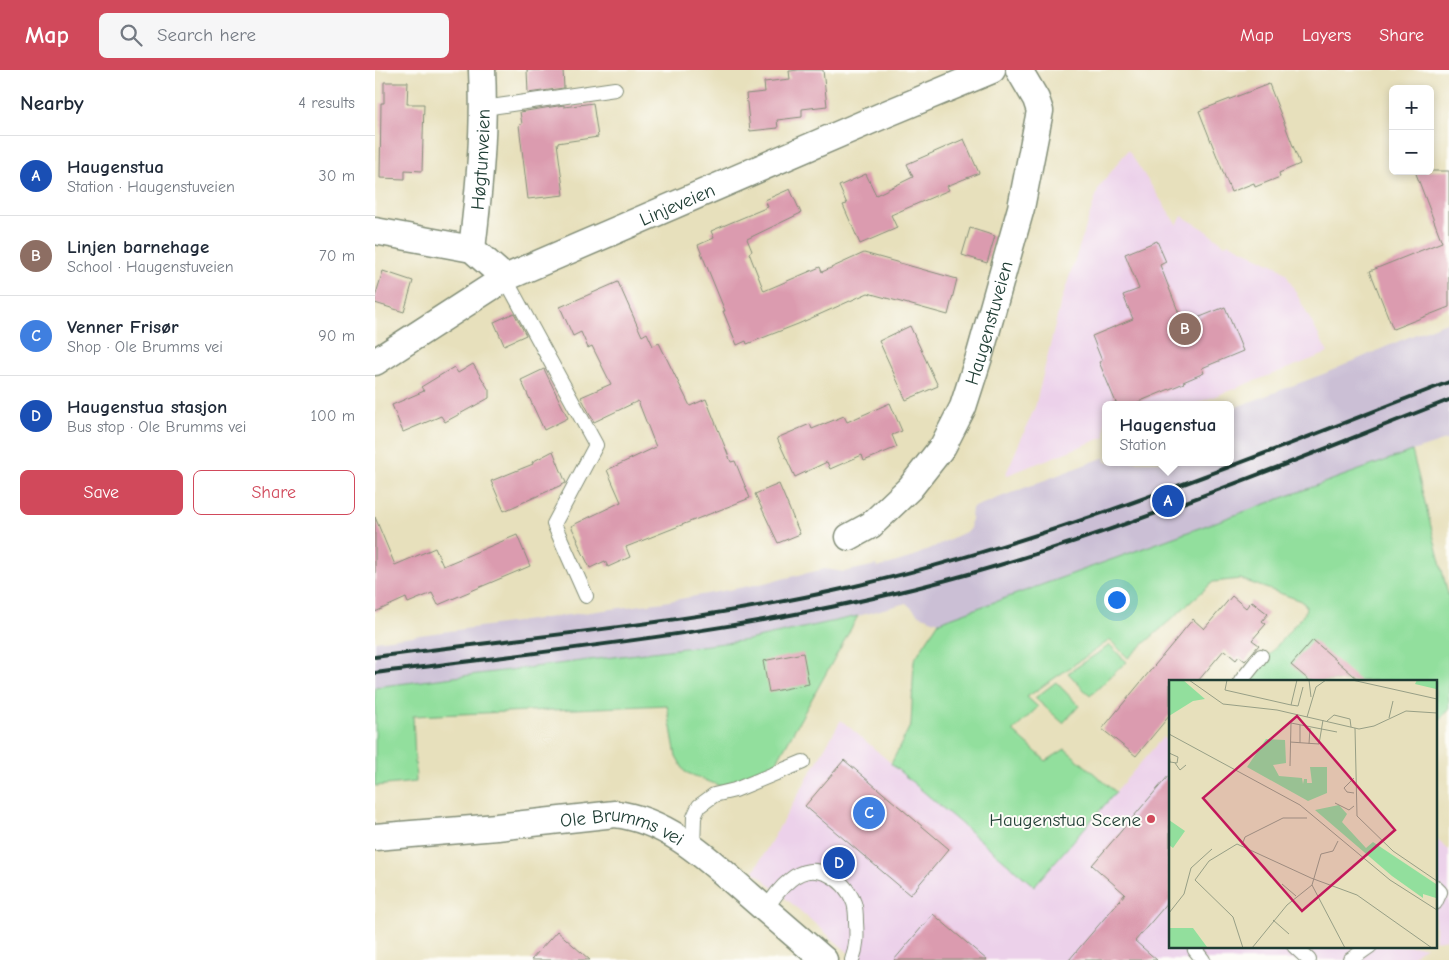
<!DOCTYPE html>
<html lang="en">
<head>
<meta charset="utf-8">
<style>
  :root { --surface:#fff; --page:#f6f6f7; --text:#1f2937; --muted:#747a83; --line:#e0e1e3; --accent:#d1495b }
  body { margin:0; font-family:"Comic Neue",sans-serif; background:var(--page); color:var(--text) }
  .controls { position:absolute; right:15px; top:15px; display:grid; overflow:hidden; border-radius:8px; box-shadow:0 2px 8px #0003 }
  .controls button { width:45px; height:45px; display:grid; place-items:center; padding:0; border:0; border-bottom:1px solid var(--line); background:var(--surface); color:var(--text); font:25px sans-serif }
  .you { position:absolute; left:741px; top:529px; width:18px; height:18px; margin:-12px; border:4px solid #fff; border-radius:50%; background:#1a73e8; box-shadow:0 0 0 8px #1a73e833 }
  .badge { display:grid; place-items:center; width:32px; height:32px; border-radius:50%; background:var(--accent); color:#fff; font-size:16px; font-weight:700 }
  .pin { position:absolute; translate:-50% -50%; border:2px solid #fff; box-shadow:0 1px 5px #0006 }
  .popup { position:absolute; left:727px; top:331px; width:132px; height:65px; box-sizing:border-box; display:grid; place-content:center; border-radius:8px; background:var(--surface); filter:drop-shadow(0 1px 4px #0005); font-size:16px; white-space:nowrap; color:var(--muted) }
  .popup b { font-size:19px; color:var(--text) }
  .popup::after { content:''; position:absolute; left:50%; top:100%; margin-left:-10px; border:10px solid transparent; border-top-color:var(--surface) }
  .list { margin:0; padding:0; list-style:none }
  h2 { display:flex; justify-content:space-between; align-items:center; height:65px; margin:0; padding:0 20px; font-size:21px }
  h2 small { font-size:16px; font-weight:400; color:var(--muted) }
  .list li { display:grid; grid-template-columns:32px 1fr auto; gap:15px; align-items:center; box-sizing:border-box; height:80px; padding:0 20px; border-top:1px solid var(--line) }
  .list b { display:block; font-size:19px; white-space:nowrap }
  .list p { margin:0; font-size:16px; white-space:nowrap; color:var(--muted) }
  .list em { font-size:16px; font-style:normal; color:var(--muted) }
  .actions { display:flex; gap:10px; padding:15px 20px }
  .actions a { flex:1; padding:11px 0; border:1px solid var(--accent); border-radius:8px; text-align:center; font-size:18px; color:var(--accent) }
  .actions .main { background:var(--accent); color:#fff }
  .icon { flex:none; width:28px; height:28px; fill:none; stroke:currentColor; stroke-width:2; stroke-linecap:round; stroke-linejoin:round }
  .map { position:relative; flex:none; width:1074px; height:890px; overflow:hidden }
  header { display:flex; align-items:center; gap:30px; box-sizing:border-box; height:70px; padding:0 25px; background:var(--accent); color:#fff }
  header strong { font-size:24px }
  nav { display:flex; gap:28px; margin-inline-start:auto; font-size:18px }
  .search { width:350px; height:45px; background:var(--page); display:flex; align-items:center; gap:12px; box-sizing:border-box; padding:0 18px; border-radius:8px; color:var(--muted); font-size:19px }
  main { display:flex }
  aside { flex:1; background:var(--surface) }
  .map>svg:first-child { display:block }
  .built { fill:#ecd1ea }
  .industrial { fill:#cbbfd5 }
  .green { fill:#92df9d; stroke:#588e68 }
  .building { fill:#db9baf }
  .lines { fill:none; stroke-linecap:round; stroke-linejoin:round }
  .service-casing { stroke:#838e78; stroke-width:16 }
  .minor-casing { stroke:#838e78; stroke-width:29 }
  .service { stroke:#fff; stroke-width:14 }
  .minor { stroke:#fff; stroke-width:26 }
  .rail { stroke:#1f3d34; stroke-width:4 }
  .poi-dot { fill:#d1495b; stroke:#fdfcf7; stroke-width:2 }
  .labels { text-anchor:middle; stroke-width:4; stroke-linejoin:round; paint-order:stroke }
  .street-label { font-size:19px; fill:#1f3d34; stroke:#fdfcf7 }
  .poi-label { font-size:19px; fill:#1f3d34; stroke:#fdfcf7; text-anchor:end }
  .inset-road { fill:none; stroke:#979f86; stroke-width:1 }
  .view { fill:#c2185b; fill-opacity:0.15; stroke:#c2185b; stroke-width:2.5 }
  .inset-edge { fill:none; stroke:#1f3d34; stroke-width:2.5 }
</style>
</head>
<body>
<header>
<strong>Map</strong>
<div class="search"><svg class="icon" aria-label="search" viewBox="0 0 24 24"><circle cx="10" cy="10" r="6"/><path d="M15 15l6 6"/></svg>Search here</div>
<nav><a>Map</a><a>Layers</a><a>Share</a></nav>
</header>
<main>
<aside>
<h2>Nearby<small>4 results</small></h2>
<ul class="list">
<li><span class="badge" style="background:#1a4fb4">A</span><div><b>Haugenstua</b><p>Station · Haugenstuveien</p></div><em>30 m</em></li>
<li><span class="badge" style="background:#8d6e63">B</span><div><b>Linjen barnehage</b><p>School · Haugenstuveien</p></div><em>70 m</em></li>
<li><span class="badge" style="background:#3f7fe0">C</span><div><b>Venner Frisør</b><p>Shop · Ole Brumms vei</p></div><em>90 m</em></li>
<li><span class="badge" style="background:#1a4fb4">D</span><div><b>Haugenstua stasjon</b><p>Bus stop · Ole Brumms vei</p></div><em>100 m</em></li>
</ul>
<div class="actions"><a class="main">Save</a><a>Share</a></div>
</aside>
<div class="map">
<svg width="1074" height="890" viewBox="0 0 1074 890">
  <rect width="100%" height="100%" fill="#fdfcf7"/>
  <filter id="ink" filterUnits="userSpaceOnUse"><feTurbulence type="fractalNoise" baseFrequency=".02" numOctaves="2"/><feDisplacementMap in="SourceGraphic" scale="10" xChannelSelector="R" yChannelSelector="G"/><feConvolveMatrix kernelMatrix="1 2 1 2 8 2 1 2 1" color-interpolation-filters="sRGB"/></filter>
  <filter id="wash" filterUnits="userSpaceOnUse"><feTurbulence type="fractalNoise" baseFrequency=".0096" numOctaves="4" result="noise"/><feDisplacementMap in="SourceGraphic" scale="20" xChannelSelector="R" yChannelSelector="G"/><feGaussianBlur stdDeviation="1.12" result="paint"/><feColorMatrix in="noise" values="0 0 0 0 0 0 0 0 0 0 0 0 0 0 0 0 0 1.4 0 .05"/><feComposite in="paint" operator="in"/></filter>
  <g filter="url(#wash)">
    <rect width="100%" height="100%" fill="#e7e0bc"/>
    <path class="built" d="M 753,80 L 802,155 L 807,146 L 829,159 L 850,175 L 854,173 L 905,198 L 911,204 L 953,283 L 817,335 L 730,335 L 730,367 L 630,406 L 660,337 L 685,235 L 724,117 Z
      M 466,650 L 659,816 L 788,667 L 795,674 L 795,876 L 1051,876 L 1033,890 L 482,890 L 379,801 Z
      M 1060,768 L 1074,780 L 1074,869 L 1060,871 Z"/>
    <path class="industrial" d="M 1074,251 L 1074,369 L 1037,381 L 564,552 L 544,545 L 531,533 L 483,546 L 373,570 L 0,617 L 0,571 L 289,532 L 385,514 L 450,499 L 469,502 L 501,495 L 502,498 L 535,488 L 595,460 L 597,438 L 730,387 L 730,392 L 856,392 L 856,339 L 951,303 L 1029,269 Z"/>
    <path class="green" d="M 1037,381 L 1074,528 L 1074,639 L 1060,654 L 1060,611 L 877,611 L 874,608 L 930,543 L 931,536 L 927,531 L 865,509 L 838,512 L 753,588 L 735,570 L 652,627 L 663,637 L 638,661 L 671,691 L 690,679 L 741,722 L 659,816 L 516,694 L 536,654 L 539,590 L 564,552 Z
      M 483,546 L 396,702 L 345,716 L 310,702 L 301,686 L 292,635 L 38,646 L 41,712 L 0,716 L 0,617 L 373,570 Z
      M 735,575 L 751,592 L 715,626 L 693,603 Z
      M 681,612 L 704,636 L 688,653 L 660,628 Z"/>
    <g id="blocks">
      <path class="building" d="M 152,0 L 188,0 L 189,18 L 153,23 Z
        M 424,0 L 448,0 L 452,36 L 427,39 L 427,47 L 402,50 L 403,58 L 375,61 L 371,24 L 390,22 L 389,12 L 415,9 L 414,1 Z
        M 9,12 L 33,12 L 32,34 L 49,34 L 47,101 L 30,100 L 30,109 L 5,108 L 6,33 L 9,33 Z
        M 894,14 L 925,94 L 904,103 L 905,107 L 880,117 L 879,113 L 856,122 L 824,41 Z
        M 218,33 L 223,67 L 182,73 L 189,125 L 153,129 L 144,55 L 147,54 L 145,42 L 189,35 L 189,37 Z
        M 589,69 L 604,103 L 572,116 L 574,120 L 516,145 L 522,158 L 485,174 L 468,135 L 472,134 L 464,116 L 491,104 L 501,125 L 538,107 L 532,94 Z
        M 1040,101 L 1074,101 L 1074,237 L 1018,259 L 995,201 L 1067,172 Z
        M 415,119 L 426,143 L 372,169 L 377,181 L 374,183 L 389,221 L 445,197 L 447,202 L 489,183 L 582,209 L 573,245 L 493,223 L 423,254 L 372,274 L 371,271 L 362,275 L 348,241 L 350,241 L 323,175 L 339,168 L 336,161 L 393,137 L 390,130 Z
        M 595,158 L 620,166 L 612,193 L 587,185 Z
        M 782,171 L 791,192 L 785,195 L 805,246 L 807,245 L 810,253 L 850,237 L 868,281 L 827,298 L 829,303 L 808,312 L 809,313 L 756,335 L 742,335 L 724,292 L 727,291 L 717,266 L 758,249 L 748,225 L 764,219 L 750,184 Z
        M 8,201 L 38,211 L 29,242 L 0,233 L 0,227 Z
        M 243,212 L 267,266 L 272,263 L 278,276 L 284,273 L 315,336 L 331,329 L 356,392 L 360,391 L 375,428 L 251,477 L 255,487 L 233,497 L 230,491 L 215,498 L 202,471 L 203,470 L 196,456 L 246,432 L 232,400 L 281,377 L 263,331 L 219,352 L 206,327 L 236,314 L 217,276 L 213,278 L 206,262 L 198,266 L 185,237 Z
        M 139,243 L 151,265 L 129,275 L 119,252 Z
        M 535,256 L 563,316 L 531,330 L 504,271 Z
        M 98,294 L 114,320 L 114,328 L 70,352 L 66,346 L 28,362 L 17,335 L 49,321 L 46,317 L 79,297 L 83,303 Z
        M 169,299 L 193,348 L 169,360 L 146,310 Z
        M 515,333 L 527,361 L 517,365 L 522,377 L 489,391 L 487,385 L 455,399 L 452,392 L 420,407 L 402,368 L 435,354 L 437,359 L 469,346 L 472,352 Z
        M 178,381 L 191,413 L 129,441 L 116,411 L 158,394 L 157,392 Z
        M 404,414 L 425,464 L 403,473 L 380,424 Z
        M 0,447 L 20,495 L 60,478 L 68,496 L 142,465 L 155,496 L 63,535 L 57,523 L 33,533 L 31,528 L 0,542 Z
        M 857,526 L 871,538 L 876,531 L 893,544 L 887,551 L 891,554 L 877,570 L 884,575 L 870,591 L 864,586 L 861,590 L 849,580 L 823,611 L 795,611 L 795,645 L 761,686 L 727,659 L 818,549 L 829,559 Z
        M 938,570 L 985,611 L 935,611 L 916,595 Z
        M 428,583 L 434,614 L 394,622 L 388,591 Z
        M 469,690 L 574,779 L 535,825 L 430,736 Z
        M 795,704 L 795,830 L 760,871 L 782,890 L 694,890 L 750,824 L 717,795 Z
        M 558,844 L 612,890 L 519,890 Z
        M 182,861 L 215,890 L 156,890 Z"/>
    </g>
  </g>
  <g filter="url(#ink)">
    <use href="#blocks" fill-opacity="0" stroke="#838e78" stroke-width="1"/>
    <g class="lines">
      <g class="service-casing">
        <path id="service" d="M 109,38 L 240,19
          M 130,208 L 221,375 L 179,454 L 211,526
          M 866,611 L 886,586
          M 318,778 L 319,747 L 324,736 L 339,725 L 360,720 L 428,692
          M 1060,817 L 1065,822 L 1060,833
          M 391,840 C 397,829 405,818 415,810 C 439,789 469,807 479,833 C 481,839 481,846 481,852 C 482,866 482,877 477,890
          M 823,876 L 820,880 L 828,890
          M 919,876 L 934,890
          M 975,890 L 995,876"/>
      </g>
      <g class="minor-casing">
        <g id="minor">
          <path d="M 0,161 L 97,179 L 130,208"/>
          <path id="s1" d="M 97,179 C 104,120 110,60 107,0"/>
          <path id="s2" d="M 0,292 L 130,208 L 511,44 L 617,0"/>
          <path id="s3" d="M 474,467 L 496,455 L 535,418 L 568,376 L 588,337 L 605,284 L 646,138 L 665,41 L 661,29 L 644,0"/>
          <path id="s4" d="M 0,767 L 122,757 L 240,744 C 294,750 335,791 374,825 C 399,847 424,868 449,890"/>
        </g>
      </g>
      <use href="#service" class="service"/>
      <use href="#minor" class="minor"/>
      <path class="rail" d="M 0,587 C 159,566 320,553 476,517 C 682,469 877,388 1074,312
        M 0,603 C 181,580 363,562 541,518 C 724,472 899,398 1074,330"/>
    </g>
  </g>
  <circle class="poi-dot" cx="776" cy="749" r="5"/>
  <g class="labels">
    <g class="street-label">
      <text dy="7" stroke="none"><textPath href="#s1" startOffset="90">Høgtunveien</textPath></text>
      <text dy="7" stroke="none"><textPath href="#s2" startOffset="342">Linjeveien</textPath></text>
      <text dy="7" stroke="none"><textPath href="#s3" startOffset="264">Haugenstuveien</textPath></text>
      <text dy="7" stroke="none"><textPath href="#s4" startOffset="250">Ole Brumms vei</textPath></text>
    </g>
    <g class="poi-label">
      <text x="766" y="756">Haugenstua Scene</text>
    </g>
  </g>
  <g transform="translate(794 610)">
    <rect width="268" height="268" fill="#e7e0bc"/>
    <path d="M 0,0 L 14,0 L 36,19 L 24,21 L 0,36 ZM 248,0 L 267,0 L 267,9 L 246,4 ZM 97,59 L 116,60 L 117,83 L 104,85 L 110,96 L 133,98 L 134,104 L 135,99 L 138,99 L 138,103 L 143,103 L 141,87 L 158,87 L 158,113 L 139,121 L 78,87 ZM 170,125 L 178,134 L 173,142 L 197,168 L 204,162 L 267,204 L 267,218 L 254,214 L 254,218 L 223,196 L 146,130 ZM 0,140 L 16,151 L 4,168 L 0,165 ZM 0,248 L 24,248 L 38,267 L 0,267 Z" fill="#92df9d"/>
    <path class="inset-road" d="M 20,0 L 54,24 L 108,30 L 190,49 L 205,46 L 237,31 L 268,33M 58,0 L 56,10 L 122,25 L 128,0M 140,0 L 142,17M 183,0 L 268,19M 122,25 L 129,26 L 134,7M 138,37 L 147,7 L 157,0M 220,38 L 224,21M 158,41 L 165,35 L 181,39 L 182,47M 186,48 L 188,136 L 224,171 L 268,201M 0,54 L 131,125 L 221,200 L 268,230M 121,62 L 150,64 L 154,40M 131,63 L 131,45M 140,64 L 141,48M 0,73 L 9,77 L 8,83 L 1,82 L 0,73M 6,83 L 11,90 L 17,85M 121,86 L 122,43 L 168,52M 185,98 L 175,108 L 178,112 L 185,113M 166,123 L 180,130 L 185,126M 169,161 L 164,171 L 152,174 L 143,205 L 176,268M 73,165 L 76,157 L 114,138 L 138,138M 113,204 L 127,216M 0,233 L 15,214 L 22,188 L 43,169M 104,240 L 120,254M 74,268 L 64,237 L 26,200 L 40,181 L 68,164 L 142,198 L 188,215 L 263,268M 83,268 L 118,225 L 143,205"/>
    <path class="view" d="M 128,36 L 226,150 L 133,231 L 34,118 Z"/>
    <rect width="268" height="268" class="inset-edge"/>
  </g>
</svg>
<div class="controls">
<button>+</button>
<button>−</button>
</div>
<div class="you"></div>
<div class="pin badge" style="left:793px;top:431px;background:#1a4fb4">A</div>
<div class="popup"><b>Haugenstua</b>Station</div>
<div class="pin badge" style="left:810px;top:259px;background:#8d6e63">B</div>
<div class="pin badge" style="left:494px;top:743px;background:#3f7fe0">C</div>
<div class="pin badge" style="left:464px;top:793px;background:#1a4fb4">D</div>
</div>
</main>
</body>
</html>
